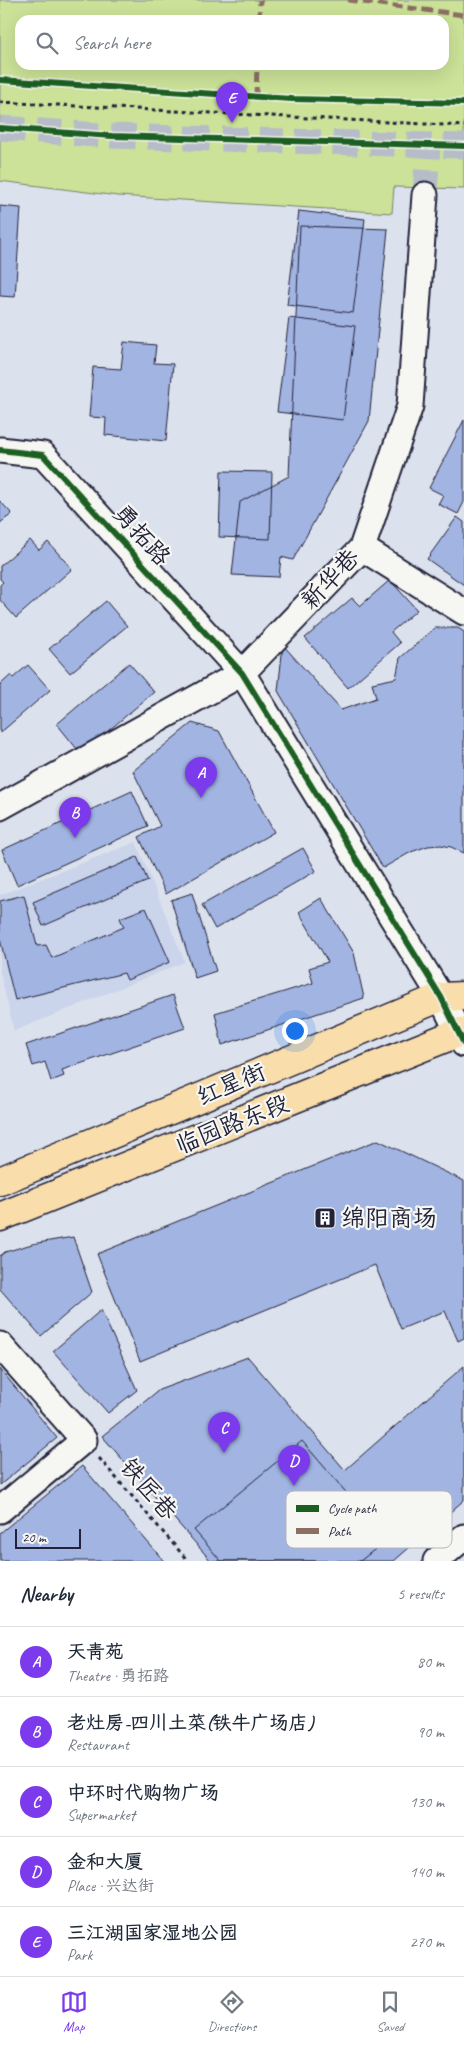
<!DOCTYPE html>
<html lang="en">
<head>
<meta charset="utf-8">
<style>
  :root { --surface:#fff; --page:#f2f2f3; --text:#1f2937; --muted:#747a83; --line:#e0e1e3; --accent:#7c3aed }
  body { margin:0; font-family:Caveat,"LXGW WenKai TC",sans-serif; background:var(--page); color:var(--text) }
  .scale { position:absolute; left:15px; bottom:12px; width:66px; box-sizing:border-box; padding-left:5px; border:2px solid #22223b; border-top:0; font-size:14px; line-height:18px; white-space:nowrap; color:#22223b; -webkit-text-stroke:4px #f6f6f2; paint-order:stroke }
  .you { position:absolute; left:294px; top:1030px; width:18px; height:18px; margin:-12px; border:4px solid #fff; border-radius:50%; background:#1a73e8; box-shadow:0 0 0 8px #1a73e833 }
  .badge { display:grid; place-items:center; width:32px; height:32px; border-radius:50%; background:var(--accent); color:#fff; font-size:16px; font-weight:700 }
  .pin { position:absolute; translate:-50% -41px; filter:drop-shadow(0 1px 2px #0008) }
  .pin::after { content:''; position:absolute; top:26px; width:18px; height:15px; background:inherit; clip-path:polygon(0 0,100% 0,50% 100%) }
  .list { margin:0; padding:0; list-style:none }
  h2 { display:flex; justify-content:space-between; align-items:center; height:65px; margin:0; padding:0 20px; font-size:21px }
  h2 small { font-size:16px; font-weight:400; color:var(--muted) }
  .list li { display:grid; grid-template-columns:32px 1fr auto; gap:15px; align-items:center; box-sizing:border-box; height:70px; padding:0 20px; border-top:1px solid var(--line) }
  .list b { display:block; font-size:19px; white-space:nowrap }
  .list p { margin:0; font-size:16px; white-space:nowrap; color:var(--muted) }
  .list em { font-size:16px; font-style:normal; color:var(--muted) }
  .icon { flex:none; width:28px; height:28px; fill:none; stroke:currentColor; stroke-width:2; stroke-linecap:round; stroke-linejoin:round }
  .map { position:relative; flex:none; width:464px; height:1561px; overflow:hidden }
  .search { position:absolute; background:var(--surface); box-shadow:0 5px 20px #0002; left:15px; right:15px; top:15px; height:55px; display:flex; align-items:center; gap:12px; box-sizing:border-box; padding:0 18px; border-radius:15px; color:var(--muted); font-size:19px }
  .sheet { height:415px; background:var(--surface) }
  nav { display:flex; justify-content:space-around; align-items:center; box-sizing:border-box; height:70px; border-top:1px solid var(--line); background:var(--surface); font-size:14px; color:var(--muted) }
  nav a { display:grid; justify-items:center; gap:2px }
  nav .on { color:var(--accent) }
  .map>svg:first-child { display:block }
  .built { fill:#cad4ea }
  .green { fill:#cbe298; stroke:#76826a; fill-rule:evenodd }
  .building { fill:#a1b4e2; stroke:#22223b }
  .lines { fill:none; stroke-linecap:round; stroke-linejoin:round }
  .minor-tunnel { stroke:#b7bcc9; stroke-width:25; stroke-dasharray:25 12; stroke-linecap:butt }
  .minor-casing { stroke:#22223b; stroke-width:29 }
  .major-casing { stroke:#22223b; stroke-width:31 }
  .path { stroke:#22223b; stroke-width:3; stroke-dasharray:4 4; stroke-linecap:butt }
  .minor { stroke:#f6f6f2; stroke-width:25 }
  .major { stroke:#f9ddab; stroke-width:28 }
  .quiet { stroke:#8d6e63; stroke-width:5; stroke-dasharray:10 5; stroke-linecap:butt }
  .cycleway-casing { stroke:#f6f6f2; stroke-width:9 }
  .cycleway { stroke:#1b5e20; stroke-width:6 }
  .labels { text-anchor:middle; stroke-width:4.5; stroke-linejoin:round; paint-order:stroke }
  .street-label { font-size:24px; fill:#22223b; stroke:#f6f6f2 }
  .poi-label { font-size:24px; fill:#22223b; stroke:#f6f6f2; text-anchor:start }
  .key { fill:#f6f6f2; stroke:#b6b6bb; stroke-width:1 }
  .key-label { font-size:14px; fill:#22223b }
</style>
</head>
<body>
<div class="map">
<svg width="464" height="1561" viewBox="0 0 464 1561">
  <rect width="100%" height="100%" fill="#dce2ed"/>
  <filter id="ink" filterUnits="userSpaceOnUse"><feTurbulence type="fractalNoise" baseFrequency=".02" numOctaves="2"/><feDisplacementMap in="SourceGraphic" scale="10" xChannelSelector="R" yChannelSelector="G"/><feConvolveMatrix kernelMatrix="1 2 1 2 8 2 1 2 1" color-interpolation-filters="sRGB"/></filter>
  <g filter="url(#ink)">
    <path class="built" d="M 136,842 L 185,962 L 14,1031 L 0,972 L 0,895 Z"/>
    <path class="green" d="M 0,0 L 464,0 L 464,189 L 394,187 L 392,213 L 118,196 L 0,181 ZM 20,20 L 444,20 L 444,65 L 20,65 Z"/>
    <path class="building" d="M 0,206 L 21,208 L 15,297 L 0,296 Z
      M 299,211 L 365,219 L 353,313 L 287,305 Z
      M 300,226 L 388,229 L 369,421 L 293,560 L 281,557 L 279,577 L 232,575 L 240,502 L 289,476 Z
      M 289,318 L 355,326 L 343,420 L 277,412 Z
      M 124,342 L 156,345 L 154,363 L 173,364 L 166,441 L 105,435 L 106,418 L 89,417 L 93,367 L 121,369 Z
      M 464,420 L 464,502 L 458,514 L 438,504 L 443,495 L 429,488 Z
      M 221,471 L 272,472 L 270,539 L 219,537 Z
      M 0,501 L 12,514 L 0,523 Z
      M 457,517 L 464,522 L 464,585 L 427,559 Z
      M 30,540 L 39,550 L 48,542 L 72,569 L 16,618 L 0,600 L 0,585 L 3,582 L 0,579 L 0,566 Z
      M 390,580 L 417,610 L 391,632 L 400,643 L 348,688 L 305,638 L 352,598 L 360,606 Z
      M 106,601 L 127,626 L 70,673 L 49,649 Z
      M 435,628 L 458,628 L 464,632 L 464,853 L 451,847 L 441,845 L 428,846 L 411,852 L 383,868 L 278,691 L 283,645 L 341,710 L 376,698 L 372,683 L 396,678 L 400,658 Z
      M 129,663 L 154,692 L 81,754 L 57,724 Z
      M 28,665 L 50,690 L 0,733 L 0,685 L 11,675 L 13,678 Z
      M 192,723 L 219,731 L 274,832 L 166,894 L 139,837 L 160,826 L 133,771 Z
      M 132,791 L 148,826 L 17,885 L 2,850 Z
      M 303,848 L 316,871 L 215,929 L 202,905 Z
      M 137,857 L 148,881 L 43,926 L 33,902 Z
      M 192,893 L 216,971 L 195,978 L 171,900 Z
      M 24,895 L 37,946 L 46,945 L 52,958 L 124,927 L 120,918 L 146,908 L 170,962 L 127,980 L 124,973 L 15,1000 L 0,939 L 0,901 Z
      M 321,898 L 354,953 L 364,998 L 222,1045 L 215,1013 L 313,983 L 309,968 L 328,962 L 299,912 Z
      M 173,995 L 185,1028 L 62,1070 L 64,1076 L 51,1081 L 45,1062 L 33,1066 L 26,1045 Z
      M 378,1140 L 464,1181 L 464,1338 L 458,1341 L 445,1311 L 401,1329 L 375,1265 L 140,1361 L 97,1254 Z
      M 73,1237 L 92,1292 L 41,1336 L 0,1289 L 0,1256 L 5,1252 L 32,1244 Z
      M 101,1310 L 137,1390 L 108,1413 L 53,1351 Z
      M 248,1357 L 345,1470 L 464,1366 L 464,1500 L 394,1561 L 211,1561 L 102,1436 L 159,1390 Z
      M 0,1369 L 57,1438 L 0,1485 Z
      M 302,1441 L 387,1540 L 360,1561 L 221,1561 L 194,1530 Z
      M 82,1466 L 164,1561 L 0,1561 L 0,1533 Z"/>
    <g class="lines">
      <path class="minor-tunnel" d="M 0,128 L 112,136 L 464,146
        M 425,195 L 428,145"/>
      <g class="minor-casing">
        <path id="minor" d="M 0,450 L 43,455 L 242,673 L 441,997 L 464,1044
          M 362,548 L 464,612
          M 0,807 L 242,673 L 362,548 L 410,406 L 425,195
          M 0,1345 L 84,1440 L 0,1510
          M 436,1561 L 464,1537"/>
      </g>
      <g class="major-casing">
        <path id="major" d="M 0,1181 L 441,997 L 464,996
          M 0,1217 L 460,1032 L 464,1032"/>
      </g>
      <path class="path" d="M 0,102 L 464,126
        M 99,1458 L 188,1561"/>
      <use href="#minor" class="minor"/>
      <use href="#major" class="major"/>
      <path class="quiet" d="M 348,0 L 464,15
        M 259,20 L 260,0
        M 256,97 L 257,65"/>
      <g class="cycleway-casing">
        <path id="cycleway" d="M 0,80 L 292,99 L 464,103
          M 0,128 L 112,136 L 464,146
          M 0,450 L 43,455 L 242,673 L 441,997 L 464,1044"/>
      </g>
      <use href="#cycleway" class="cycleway"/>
    </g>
  </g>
  <defs>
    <g id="building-square" transform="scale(1.125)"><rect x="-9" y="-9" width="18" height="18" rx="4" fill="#22223b" stroke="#f6f6f2"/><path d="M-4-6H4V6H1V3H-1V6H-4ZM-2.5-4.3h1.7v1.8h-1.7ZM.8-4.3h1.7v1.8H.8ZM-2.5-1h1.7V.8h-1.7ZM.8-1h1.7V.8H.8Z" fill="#fff"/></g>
  </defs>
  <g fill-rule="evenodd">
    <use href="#building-square" x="325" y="1218"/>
  </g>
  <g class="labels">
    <g class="street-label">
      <text transform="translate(142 535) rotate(48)" y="8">勇拓路</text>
      <text transform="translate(330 579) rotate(-47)" y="8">新华巷</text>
      <text transform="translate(231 1084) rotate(-23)" y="8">红星街</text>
      <text transform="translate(232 1124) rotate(-22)" y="8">临园路东段</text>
      <text transform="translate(149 1489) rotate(49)" y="8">铁匠巷</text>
    </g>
    <g class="poi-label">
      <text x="341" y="1226">绵阳商场</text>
    </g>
  </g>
  <rect x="286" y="1491" width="166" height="57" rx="8" class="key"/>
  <rect x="296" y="1505" width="23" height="7" fill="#1b5e20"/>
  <rect x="296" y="1528" width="23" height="6" fill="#8d6e63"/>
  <g class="key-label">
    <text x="328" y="1513">Cycle path</text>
    <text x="328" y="1536">Path</text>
  </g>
</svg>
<div class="scale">20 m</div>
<div class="you"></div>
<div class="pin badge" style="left:201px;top:798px">A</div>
<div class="pin badge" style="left:75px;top:838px">B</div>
<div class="pin badge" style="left:224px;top:1453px">C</div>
<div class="pin badge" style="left:294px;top:1486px">D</div>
<div class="pin badge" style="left:232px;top:123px">E</div>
<div class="search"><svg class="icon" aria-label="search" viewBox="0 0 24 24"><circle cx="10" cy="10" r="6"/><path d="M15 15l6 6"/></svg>Search here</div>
</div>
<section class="sheet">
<h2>Nearby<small>5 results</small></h2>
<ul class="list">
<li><span class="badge">A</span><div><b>天青苑</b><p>Theatre · 勇拓路</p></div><em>80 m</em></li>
<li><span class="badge">B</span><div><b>老灶房-四川土菜(铁牛广场店)</b><p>Restaurant</p></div><em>90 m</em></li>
<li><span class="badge">C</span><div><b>中环时代购物广场</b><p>Supermarket</p></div><em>130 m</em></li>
<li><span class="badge">D</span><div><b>金和大厦</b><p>Place · 兴达街</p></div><em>140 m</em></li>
<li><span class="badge">E</span><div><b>三江湖国家湿地公园</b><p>Park</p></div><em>270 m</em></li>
</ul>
</section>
<nav>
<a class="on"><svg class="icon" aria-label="map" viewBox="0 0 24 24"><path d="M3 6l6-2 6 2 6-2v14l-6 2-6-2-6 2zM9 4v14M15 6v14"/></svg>Map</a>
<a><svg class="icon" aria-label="directions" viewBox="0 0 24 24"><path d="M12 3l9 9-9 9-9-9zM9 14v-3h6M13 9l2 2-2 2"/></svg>Directions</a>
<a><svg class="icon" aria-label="saved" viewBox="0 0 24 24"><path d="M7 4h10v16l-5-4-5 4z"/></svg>Saved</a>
</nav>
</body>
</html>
